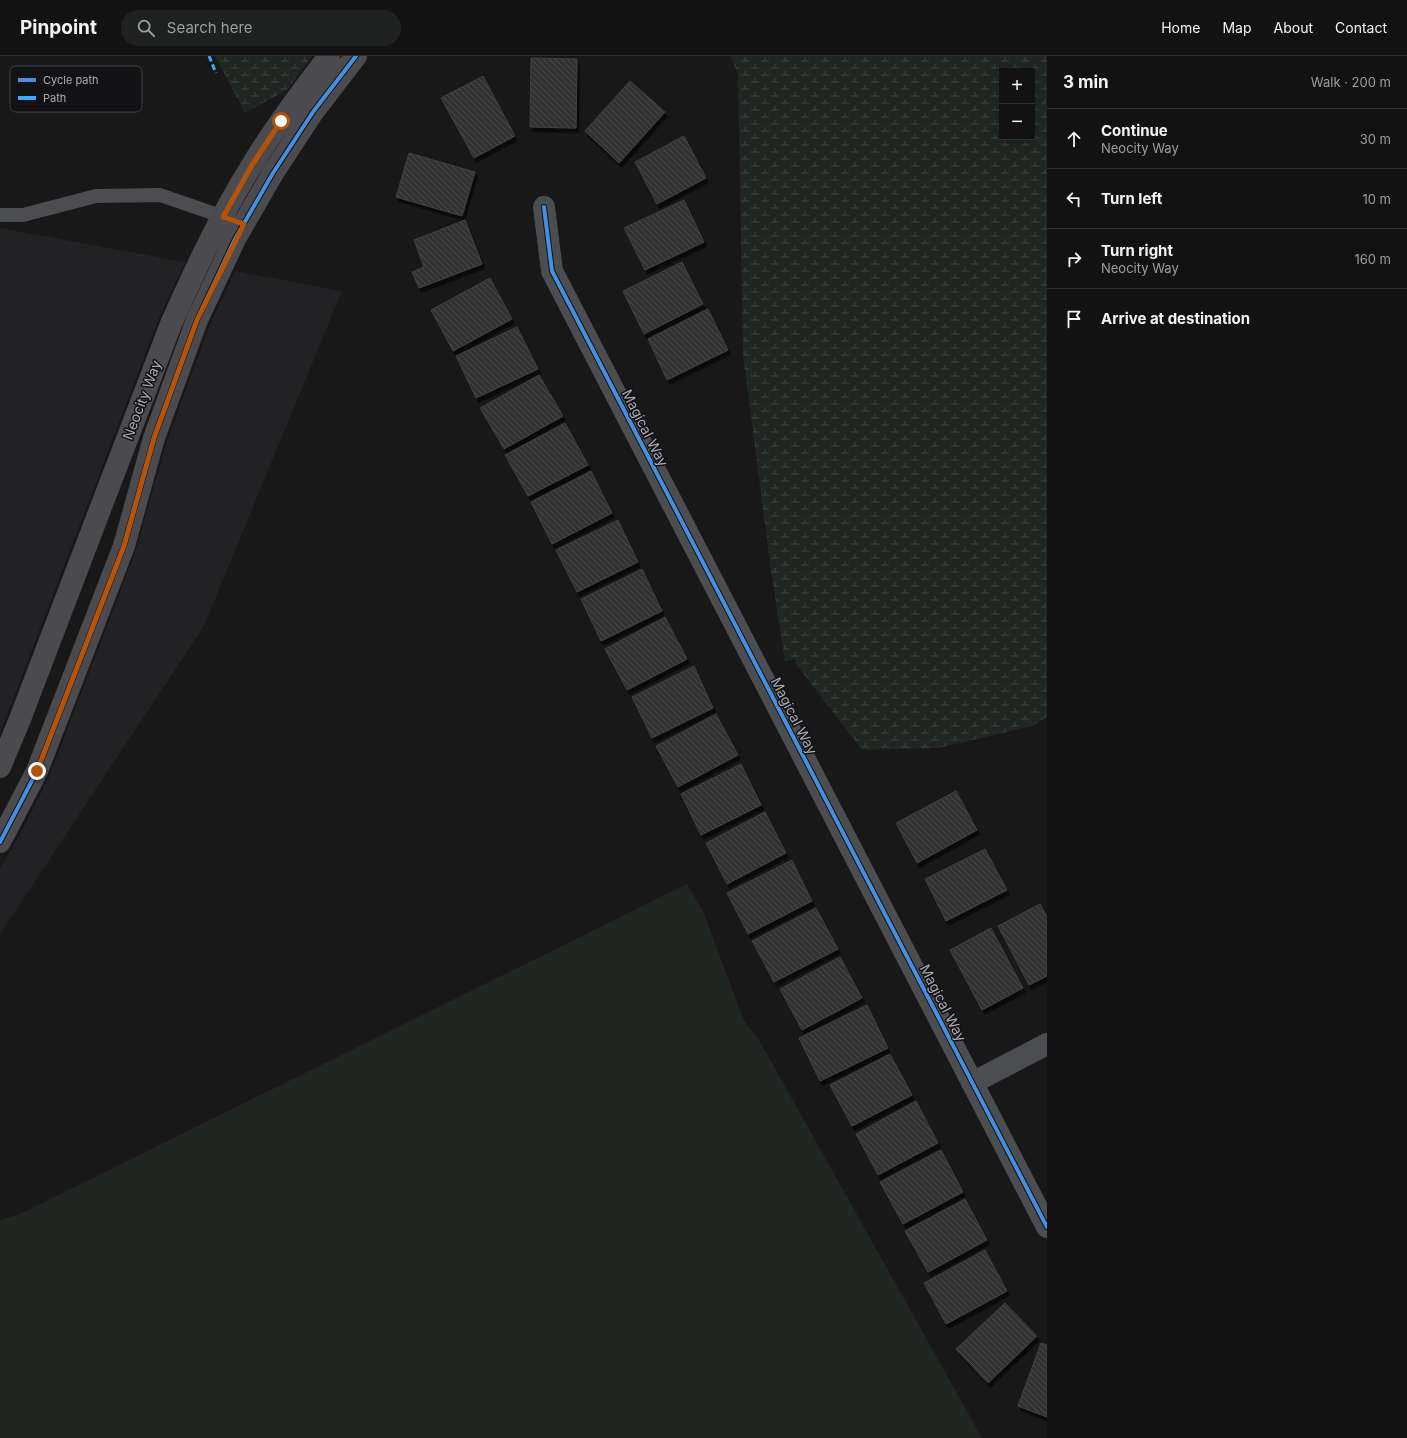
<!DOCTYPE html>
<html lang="en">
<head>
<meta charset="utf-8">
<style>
  :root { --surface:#121212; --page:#1f2020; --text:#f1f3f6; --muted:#9c9e9f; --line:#313232 }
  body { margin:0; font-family:Inter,sans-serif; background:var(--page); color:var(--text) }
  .controls { position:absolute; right:12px; top:12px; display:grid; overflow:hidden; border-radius:0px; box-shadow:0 2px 10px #0003 }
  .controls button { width:36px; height:36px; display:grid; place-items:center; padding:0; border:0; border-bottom:1px solid var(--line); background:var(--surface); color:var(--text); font:20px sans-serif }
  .stop { position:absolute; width:12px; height:12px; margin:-9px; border:3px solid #b45309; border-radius:50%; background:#fff }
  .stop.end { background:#b45309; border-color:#fff; box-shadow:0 1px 4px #0008 }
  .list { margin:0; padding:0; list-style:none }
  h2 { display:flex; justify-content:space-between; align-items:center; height:52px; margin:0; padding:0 16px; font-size:17px }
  h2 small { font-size:13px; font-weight:400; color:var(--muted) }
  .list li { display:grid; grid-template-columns:26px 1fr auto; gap:12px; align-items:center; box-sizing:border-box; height:60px; padding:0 16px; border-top:1px solid var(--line) }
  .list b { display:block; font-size:15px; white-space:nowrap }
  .list p { margin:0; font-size:13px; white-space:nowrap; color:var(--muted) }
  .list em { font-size:13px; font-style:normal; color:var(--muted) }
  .icon { flex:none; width:22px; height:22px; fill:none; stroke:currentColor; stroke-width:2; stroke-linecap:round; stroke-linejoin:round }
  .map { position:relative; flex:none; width:1047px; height:1382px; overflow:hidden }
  header { display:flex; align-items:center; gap:24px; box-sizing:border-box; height:56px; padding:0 20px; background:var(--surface); border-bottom:1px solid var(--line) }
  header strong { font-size:19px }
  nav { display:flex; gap:22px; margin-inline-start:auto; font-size:14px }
  .search { width:280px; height:36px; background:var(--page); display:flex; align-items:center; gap:10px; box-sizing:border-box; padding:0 14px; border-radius:22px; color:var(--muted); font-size:15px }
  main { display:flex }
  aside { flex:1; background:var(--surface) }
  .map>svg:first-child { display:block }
  .built { fill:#222224 }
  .grass { fill:#202722 }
  .wetland { fill:url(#wetland-marsh); fill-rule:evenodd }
  .building { fill:url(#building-back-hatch); stroke:#404144; filter:url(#shadow) }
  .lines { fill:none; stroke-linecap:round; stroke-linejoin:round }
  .lane { stroke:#4c4d51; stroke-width:14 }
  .street { stroke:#4c4d51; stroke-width:22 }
  .secondary { stroke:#4b4b4f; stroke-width:22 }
  .quiet { stroke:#3fa9f5; stroke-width:3; stroke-dasharray:6 3; stroke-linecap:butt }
  .cycleway-casing { stroke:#121214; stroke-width:6 }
  .cycleway { stroke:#468fdf; stroke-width:4 }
  .route { stroke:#b45309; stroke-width:5 }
  .labels { text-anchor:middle; stroke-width:3; stroke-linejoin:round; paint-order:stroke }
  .street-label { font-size:14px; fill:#aaadb8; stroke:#121214 }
  .key { fill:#121214; stroke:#404045; stroke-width:1 }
  .key-label { font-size:11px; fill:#aaadb8 }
</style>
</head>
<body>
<header>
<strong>Pinpoint</strong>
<div class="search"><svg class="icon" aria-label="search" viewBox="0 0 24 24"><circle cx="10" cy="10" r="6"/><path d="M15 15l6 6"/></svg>Search here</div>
<nav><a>Home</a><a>Map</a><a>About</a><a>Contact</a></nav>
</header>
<main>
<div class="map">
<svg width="1047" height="1382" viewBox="0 0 1047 1382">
  <defs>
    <pattern id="wetland-marsh" width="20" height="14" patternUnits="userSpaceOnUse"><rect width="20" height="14" fill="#202722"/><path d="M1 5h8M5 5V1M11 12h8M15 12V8" fill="none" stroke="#3e4440"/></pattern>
    <pattern id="building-back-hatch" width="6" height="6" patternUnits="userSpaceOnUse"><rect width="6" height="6" fill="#313132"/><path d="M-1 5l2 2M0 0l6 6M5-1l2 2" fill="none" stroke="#4c4c4e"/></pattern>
    <filter id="shadow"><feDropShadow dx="2.5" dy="4.5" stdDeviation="0" flood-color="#0009"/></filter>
  </defs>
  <rect width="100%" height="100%" fill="#181818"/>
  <path class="built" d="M 0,172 L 185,206 L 159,262 L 0,677 Z
    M 235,215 L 342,235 L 204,570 L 0,878 L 0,812 L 22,775 L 49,721 L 135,497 L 166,388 L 209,271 Z"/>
  <path class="grass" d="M 687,828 L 703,855 L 744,965 L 758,982 L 982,1382 L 0,1382 L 0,1164 L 18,1159 Z"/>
  <path class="wetland" d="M 215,0 L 312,0 L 287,34 L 245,57 Z
    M 730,0 L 1047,0 L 1047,661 L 1032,670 L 939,692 L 862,694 L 796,608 L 795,603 L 785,605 L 771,515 L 743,298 L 738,18 ZM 1002,15 L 1032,15 L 1032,81 L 1002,81 Z"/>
  <path class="building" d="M 531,2 L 577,3 L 576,72 L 530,71 Z
    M 483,20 L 515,80 L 474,102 L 441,42 Z
    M 630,25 L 665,56 L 619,107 L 585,75 Z
    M 684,80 L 706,122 L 657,148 L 635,106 Z
    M 409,97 L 475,116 L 462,160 L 396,141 Z
    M 684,144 L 704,186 L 645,214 L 624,172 Z
    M 465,164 L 482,208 L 419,232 L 412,216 L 424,211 L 414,184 Z
    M 682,206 L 703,248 L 644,278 L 623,235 Z
    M 490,222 L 512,263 L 453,295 L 431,254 Z
    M 708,253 L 728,294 L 667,324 L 648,283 Z
    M 517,271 L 538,313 L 476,342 L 456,300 Z
    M 539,319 L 563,360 L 504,393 L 480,352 Z
    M 565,367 L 588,409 L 528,440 L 505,399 Z
    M 591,415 L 612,457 L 552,488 L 531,446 Z
    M 618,464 L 638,506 L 577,536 L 556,494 Z
    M 642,513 L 662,555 L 601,585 L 581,543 Z
    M 665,561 L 687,603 L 627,634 L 605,593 Z
    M 694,610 L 713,652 L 652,682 L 632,641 Z
    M 716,658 L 738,699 L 678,731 L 656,690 Z
    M 741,708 L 761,749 L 701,779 L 681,738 Z
    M 956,735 L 977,774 L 917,807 L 896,767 Z
    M 765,756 L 786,797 L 727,828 L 706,787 Z
    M 985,793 L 1007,834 L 946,865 L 925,823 Z
    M 792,804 L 812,845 L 748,878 L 727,837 Z
    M 1040,848 L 1047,861 L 1047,920 L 1029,929 L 998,870 Z
    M 816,852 L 838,893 L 774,926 L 752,885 Z
    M 991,872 L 1023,932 L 982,954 L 950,894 Z
    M 840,901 L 862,942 L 802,974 L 780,933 Z
    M 867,949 L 888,992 L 820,1025 L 799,982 Z
    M 890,998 L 912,1039 L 852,1070 L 830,1029 Z
    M 916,1045 L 938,1087 L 878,1119 L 856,1078 Z
    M 941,1094 L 963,1136 L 903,1168 L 880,1126 Z
    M 965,1143 L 987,1184 L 928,1216 L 905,1175 Z
    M 985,1194 L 1007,1235 L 946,1268 L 924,1227 Z
    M 1005,1247 L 1037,1280 L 988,1327 L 956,1293 Z
    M 1041,1287 L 1047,1289 L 1047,1361 L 1018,1350 Z"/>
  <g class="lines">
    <path class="lane" d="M 0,159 L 23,159 L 96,140 L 160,139 L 230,163"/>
    <path class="street" d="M 544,151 L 552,215 L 1047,1171
      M 972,1027 L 1047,988"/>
    <path class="secondary" d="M 0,711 L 20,663 L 171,268 C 195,214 220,160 252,109 C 275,71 302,35 329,0
      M 0,786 L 37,715 L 124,490 L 154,382 L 197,264 L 235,183 L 273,117 L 313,56 L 356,0"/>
    <path class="quiet" d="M 209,0 L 216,17"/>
    <g class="cycleway-casing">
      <path id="cycleway" d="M 544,151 L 552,215 L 1047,1171
        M 0,786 L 37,715 L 124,490 L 154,382 L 197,264 L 235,183 L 273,117 L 313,56 L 356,0"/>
    </g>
    <use href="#cycleway" class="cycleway"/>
  </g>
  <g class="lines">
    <path class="route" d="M 37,715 L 124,490 L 154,382 L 197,264 L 244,168 L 223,161 L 252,109 L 281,65"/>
  </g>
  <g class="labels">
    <g class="street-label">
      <text transform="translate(142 344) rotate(-69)" y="5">Neocity Way</text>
      <text transform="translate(645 372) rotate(63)" y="5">Magical Way</text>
      <text transform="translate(794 660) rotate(63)" y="5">Magical Way</text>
      <text transform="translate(943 947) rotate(63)" y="5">Magical Way</text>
    </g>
  </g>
  <rect x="10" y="10" width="132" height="46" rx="6" class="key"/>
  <rect x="18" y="22" width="18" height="4" fill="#468fdf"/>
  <rect x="18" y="40" width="18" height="4" fill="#3fa9f5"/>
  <g class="key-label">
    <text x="43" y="28">Cycle path</text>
    <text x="43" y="46">Path</text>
  </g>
</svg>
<div class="controls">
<button>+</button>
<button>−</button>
</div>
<div class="stop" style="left:281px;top:65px"></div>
<div class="stop end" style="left:37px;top:715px"></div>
</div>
<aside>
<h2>3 min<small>Walk · 200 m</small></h2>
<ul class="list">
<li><svg class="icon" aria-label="ahead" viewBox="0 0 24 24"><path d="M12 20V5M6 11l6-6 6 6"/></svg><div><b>Continue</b><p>Neocity Way</p></div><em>30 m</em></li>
<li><svg class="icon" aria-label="left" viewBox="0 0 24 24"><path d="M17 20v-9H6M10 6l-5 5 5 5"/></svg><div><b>Turn left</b></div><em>10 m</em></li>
<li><svg class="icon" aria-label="right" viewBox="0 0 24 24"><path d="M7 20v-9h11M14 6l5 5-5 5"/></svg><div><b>Turn right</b><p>Neocity Way</p></div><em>160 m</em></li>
<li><svg class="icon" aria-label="arrive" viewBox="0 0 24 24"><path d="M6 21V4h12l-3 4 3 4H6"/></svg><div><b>Arrive at destination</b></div></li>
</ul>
</aside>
</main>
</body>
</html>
